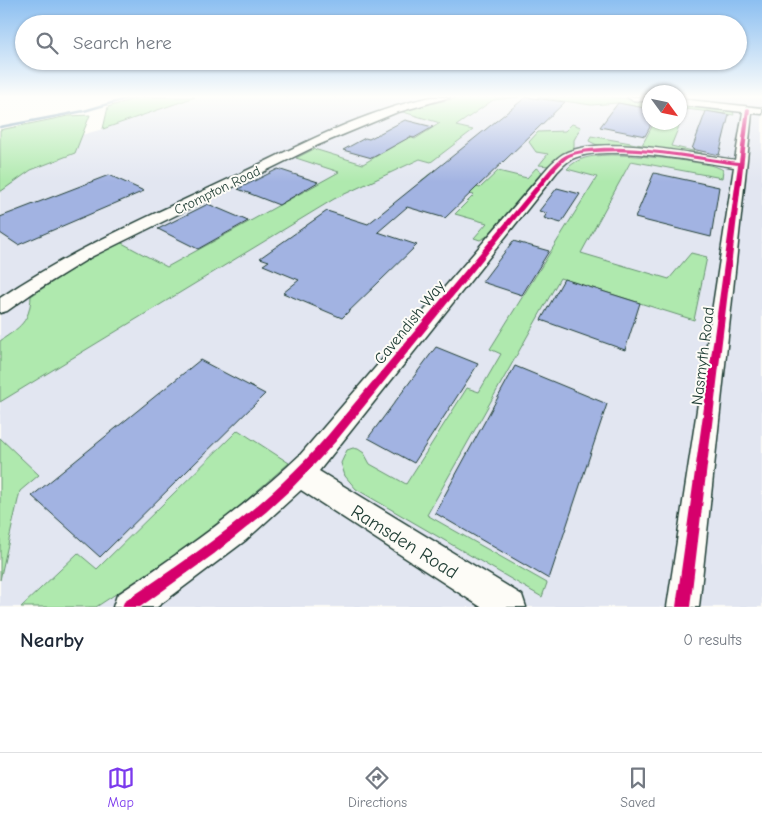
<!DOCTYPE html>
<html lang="en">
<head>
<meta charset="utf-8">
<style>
  :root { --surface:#fff; --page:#f2f2f3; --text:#1f2937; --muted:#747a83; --line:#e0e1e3; --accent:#7c3aed }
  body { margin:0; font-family:"Comic Neue",sans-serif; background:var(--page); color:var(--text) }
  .compass { position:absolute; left:642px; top:85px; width:45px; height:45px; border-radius:50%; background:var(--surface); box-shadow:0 1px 4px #0004; rotate:123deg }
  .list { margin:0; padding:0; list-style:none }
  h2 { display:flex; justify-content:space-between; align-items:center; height:65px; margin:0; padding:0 20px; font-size:21px }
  h2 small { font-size:16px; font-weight:400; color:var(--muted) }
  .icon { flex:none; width:28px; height:28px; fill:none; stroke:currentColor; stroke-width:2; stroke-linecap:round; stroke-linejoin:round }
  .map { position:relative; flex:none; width:762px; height:607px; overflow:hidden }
  .search { position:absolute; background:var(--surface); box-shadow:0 1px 4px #0004; left:15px; right:15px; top:15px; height:55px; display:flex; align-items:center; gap:12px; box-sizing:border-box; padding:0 18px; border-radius:28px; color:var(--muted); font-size:19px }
  .sheet { height:145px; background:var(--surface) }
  nav { display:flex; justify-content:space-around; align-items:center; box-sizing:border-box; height:70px; border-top:1px solid var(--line); background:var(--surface); font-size:14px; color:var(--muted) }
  nav a { display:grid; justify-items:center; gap:2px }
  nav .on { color:var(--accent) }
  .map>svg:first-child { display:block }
  .built { fill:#e2e6f1 }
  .green { fill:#afe9ae; stroke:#679371 }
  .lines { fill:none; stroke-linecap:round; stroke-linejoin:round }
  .stream { stroke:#6e95ad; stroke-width:2.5 }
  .building { fill:#a2b3e2; stroke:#1f3d34 }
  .minor-casing { stroke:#1f3d34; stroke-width:3 }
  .minor { fill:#fdfcf7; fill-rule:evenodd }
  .cycleway-casing { stroke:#fdfcf7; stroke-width:3 }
  .cycleway { fill:#d6006c; fill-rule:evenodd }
  .labels { text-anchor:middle; stroke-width:4; stroke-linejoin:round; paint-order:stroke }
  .far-street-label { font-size:14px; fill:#1f3d34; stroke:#fdfcf7 }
  .street-label { font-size:16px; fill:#1f3d34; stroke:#fdfcf7 }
  .near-street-label { font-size:19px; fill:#1f3d34; stroke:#fdfcf7 }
</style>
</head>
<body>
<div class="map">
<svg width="762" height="607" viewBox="0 0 762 607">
  <rect width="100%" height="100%" fill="#fdfcf7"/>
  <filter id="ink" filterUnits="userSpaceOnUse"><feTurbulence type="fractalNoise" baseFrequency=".02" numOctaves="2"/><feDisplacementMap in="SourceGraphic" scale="10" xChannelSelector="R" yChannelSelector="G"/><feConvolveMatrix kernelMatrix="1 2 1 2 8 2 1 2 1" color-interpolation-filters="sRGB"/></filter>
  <g filter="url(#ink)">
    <path class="built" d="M 195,97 L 649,97 L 650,122 L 680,122 L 680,97 L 762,97 L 762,607 L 0,607 L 0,157 L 103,129 Z"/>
    <path class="green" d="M 140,97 L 195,97 L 103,129 L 108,107 Z
      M 463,97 L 519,97 L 493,100 L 456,126 L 473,130 L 431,162 L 420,159 L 334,199 L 0,402 L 0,341 C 20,327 30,322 31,296 L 80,264 L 120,242 L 167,267 L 339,172 L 296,158 L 314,149 L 363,164 L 409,137 L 415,139 L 440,123 L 400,111 L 422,105 Z
      M 537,97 L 609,97 L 649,101 L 649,109 L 618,103 L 591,105 Z
      M 680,104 L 726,109 L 733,111 L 734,115 L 686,109 L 671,146 L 702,153 L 599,146 L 589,141 L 591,136 L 642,145 L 654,123 L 680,122 Z
      M 90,115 L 75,153 L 31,170 L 0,192 L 0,130 L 68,116 Z
      M 572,124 L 581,127 L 574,140 L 574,149 L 549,166 L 539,165 L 548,154 L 536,152 L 529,142 L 538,132 L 565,131 Z
      M 608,155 C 625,154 713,161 723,170 L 722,178 L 631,161 L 581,253 L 669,279 L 691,253 L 707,257 L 694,320 L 560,278 L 427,515 L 547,583 L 542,597 L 356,489 L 345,476 L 341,463 L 347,450 L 353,448 L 358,449 L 364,453 L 370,464 L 406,484 L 467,388 L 479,392 L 501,354 L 490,349 L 597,177 L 567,169 C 578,157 591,156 608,155 Z
      M 536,168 L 542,172 L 486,237 L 480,240 L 474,238 L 487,223 L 455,214 L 474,195 L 421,181 L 431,173 L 480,188 L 498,171 L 527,178 Z
      M 238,430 L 289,463 L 226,518 L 195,542 L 96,607 L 21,607 L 78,553 L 97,569 Z
      M 0,438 L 39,475 L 20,491 L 0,580 Z"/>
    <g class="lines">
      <path class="stream" d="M 0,127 L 84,111 L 132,97"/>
    </g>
    <path class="building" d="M 526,97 L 565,102 L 445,218 L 407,207 L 378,232 L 417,245 L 342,318 L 283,293 L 299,280 L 263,265 L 269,261 L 260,258 L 327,211 L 368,224 Z
      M 618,103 L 650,109 L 650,127 L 645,136 L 600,127 Z
      M 706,111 L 729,115 L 719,155 L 692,149 Z
      M 405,120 L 433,127 L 414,138 L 410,137 L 372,158 L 343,150 L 365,138 L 369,139 Z
      M 278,169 L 318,182 L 279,205 L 238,189 Z
      M 654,173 L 719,187 L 711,237 L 635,218 Z
      M 109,175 L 144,191 L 18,245 L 0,233 L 0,217 Z
      M 557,188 L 580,194 L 561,223 L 544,218 L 547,213 L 539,211 Z
      M 208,204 L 248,221 L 198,249 L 158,229 Z
      M 513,241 L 549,251 L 522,295 L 482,282 Z
      M 564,279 L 640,303 L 625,350 L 541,320 Z
      M 436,347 L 478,364 L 414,463 L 368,438 Z
      M 200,360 L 265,394 L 100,557 L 32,496 Z
      M 515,366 L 607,404 L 549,579 L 435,513 Z"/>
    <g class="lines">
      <g class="minor-casing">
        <path id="minor" d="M 431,97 L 450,97 L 395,113 L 318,145 L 91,257 L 34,292 L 7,311 L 0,313 L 0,298 C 74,248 155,214 235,176 C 299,146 361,112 431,97 Z
          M 627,97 L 650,97 L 650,102 L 632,100 Z
          M 680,99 L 762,108 L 762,114 L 752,113 L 699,607 L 667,607 L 734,167 C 699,162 602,143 572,159 C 566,162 562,167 557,172 L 319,471 L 522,595 L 526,607 L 481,607 L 301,490 L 246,540 L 157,607 L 113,607 L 117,595 C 182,552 244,508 300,455 L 549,166 C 553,162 558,157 563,154 C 601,134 693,154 735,160 L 743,112 L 680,105 Z"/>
      </g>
      <use href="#minor" class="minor"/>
      <g class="cycleway-casing">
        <path id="cycleway" d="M 748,108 L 750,109 L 690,607 L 676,607 L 738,165 C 691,159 643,148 596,152 C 587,152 577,153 569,157 C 564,160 559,166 555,170 L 336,441 L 313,466 L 290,490 L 266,512 L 214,554 L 140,607 L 122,607 L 124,602 C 179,565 235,528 283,482 C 299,467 314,451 328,435 L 551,168 C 556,163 560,158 566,155 C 600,137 699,157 739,162 L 746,109 Z"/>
      </g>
      <use href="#cycleway" class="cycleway"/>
    </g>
  </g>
  <linearGradient id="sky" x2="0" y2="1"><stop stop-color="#8cbff1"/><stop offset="0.53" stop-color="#fefefb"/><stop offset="1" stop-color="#fefefb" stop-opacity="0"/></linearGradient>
  <rect width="762" height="182" fill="url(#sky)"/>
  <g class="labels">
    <g class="far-street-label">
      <text transform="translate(217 190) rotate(-26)" y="5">Crompton Road</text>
    </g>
    <g class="street-label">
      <text transform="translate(409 322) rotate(-51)" y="6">Cavendish Way</text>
      <text transform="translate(702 356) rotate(-83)" y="6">Nasmyth Road</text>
    </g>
    <g class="near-street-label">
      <text transform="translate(405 541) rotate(32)" y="7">Ramsden Road</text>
    </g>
  </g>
</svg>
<svg class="compass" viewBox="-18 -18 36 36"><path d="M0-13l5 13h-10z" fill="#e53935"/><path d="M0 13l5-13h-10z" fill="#747a83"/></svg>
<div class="search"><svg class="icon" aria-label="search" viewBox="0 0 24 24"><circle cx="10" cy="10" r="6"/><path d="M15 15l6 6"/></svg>Search here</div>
</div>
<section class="sheet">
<h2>Nearby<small>0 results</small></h2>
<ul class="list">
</ul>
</section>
<nav>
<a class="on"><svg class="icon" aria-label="map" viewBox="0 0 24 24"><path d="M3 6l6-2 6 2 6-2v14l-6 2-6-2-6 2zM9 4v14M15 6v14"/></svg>Map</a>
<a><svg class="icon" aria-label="directions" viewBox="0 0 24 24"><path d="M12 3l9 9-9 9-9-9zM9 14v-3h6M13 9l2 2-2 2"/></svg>Directions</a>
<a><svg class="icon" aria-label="saved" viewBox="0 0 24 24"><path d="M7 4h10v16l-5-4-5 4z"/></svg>Saved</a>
</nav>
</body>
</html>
